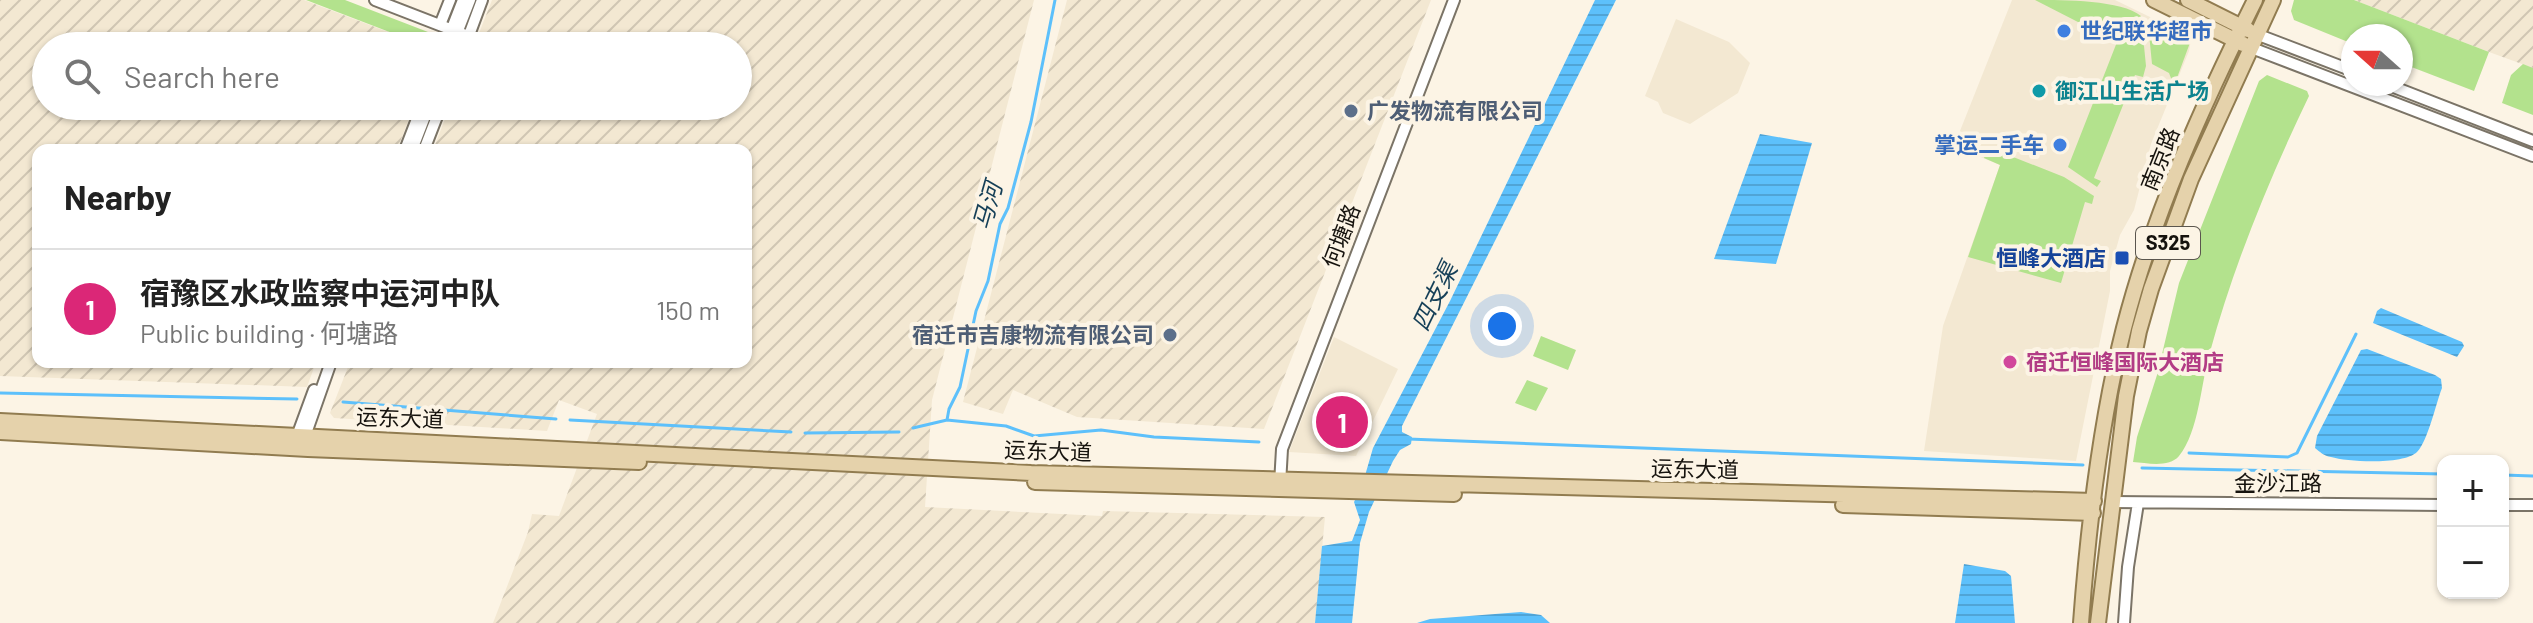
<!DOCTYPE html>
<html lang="en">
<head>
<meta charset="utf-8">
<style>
  :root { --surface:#fff; --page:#f6f6f6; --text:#222; --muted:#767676; --line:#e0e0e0; --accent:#db2777 }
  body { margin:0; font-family:Barlow,"Noto Sans SC",sans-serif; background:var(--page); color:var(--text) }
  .controls { position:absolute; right:24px; bottom:24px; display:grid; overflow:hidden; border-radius:16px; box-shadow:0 2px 6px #0004 }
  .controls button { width:72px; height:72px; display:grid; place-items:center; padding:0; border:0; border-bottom:2px solid var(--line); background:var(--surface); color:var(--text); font:40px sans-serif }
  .compass { position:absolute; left:2341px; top:24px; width:72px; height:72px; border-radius:50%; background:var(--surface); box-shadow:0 2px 6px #0004; rotate:291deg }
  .you { position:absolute; left:1502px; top:326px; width:28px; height:28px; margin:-20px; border:6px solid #fff; border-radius:50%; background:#1a73e8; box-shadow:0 0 0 12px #1a73e833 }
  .badge { display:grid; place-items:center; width:52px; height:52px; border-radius:50%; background:var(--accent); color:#fff; font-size:26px; font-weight:700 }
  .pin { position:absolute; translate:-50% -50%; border:4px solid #fff; box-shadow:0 2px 8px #0006 }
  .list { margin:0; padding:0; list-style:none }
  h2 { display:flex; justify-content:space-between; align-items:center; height:104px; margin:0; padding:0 32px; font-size:34px }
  h2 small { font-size:26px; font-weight:400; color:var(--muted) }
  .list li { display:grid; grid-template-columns:52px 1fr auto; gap:24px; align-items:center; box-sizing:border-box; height:120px; padding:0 32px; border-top:2px solid var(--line) }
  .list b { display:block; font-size:30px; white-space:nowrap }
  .list p { margin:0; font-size:26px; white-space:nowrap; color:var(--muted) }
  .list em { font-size:26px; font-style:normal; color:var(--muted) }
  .icon { flex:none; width:44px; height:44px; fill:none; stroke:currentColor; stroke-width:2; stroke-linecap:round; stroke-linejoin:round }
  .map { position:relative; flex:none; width:2533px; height:623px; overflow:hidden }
  .search { position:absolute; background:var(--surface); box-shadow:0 2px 6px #0004; left:32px; top:32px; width:720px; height:88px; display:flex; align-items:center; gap:20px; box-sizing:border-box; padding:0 28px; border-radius:44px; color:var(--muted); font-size:30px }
  .panel { position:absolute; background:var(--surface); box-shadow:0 2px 6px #0004; left:32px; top:144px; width:720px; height:224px; border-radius:16px }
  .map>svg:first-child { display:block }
  .built { fill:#f3e8d2 }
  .industrial { fill:url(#industrial-furrows) }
  .green { fill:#b3e28d }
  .water { fill:url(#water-rules) }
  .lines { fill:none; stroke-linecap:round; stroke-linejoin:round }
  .stream { stroke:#5dc0fb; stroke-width:3 }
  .minor-casing { stroke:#7b7467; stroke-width:14 }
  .major-casing { stroke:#917c50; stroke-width:18 }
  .minor { stroke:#fff; stroke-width:10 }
  .major { stroke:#e5d2ab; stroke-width:14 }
  .shop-dot { fill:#3f7fe0; stroke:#fcf4e5; stroke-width:3 }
  .culture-dot { fill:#0f9aa8; stroke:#fcf4e5; stroke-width:3 }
  .service-dot { fill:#5c6f8a; stroke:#fcf4e5; stroke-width:3 }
  .transit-dot { fill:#1a4fb4; stroke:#fcf4e5; stroke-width:3 }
  .hotel-dot { fill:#d1479c; stroke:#fcf4e5; stroke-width:3 }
  .labels { text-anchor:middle; stroke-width:8; stroke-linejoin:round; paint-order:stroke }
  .shield { fill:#fcf4e5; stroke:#5b564e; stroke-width:2 }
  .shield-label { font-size:20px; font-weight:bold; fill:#16130e }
  .shop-label { font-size:22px; font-weight:bold; fill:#366cbe; stroke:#fcf4e5; text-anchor:start }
  .culture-label { font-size:22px; font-weight:bold; fill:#0d838f; stroke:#fcf4e5; text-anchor:start }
  .service-label { font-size:22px; font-weight:bold; fill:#4e5e75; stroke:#fcf4e5; text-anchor:start }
  .street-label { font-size:22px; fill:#16130e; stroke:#fcf4e5 }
  .transit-label { font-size:22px; font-weight:bold; fill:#164399; stroke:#fcf4e5; text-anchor:end }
  .hotel-label { font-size:22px; font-weight:bold; fill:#b23c85; stroke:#fcf4e5; text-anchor:start }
  .water-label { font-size:24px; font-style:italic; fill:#153f57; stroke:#fcf4e5 }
</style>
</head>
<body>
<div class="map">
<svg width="2533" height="623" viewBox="0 0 2533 623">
  <defs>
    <pattern id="industrial-furrows" width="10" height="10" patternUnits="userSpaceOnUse" patternTransform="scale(2)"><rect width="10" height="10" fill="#f3e8d2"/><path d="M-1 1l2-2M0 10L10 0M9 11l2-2" fill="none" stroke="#d0c6b3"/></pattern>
    <pattern id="water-rules" width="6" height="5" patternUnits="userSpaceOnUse" patternTransform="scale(2)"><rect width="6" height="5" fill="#5dc0fb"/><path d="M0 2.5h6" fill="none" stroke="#50a4d6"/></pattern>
  </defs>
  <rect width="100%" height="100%" fill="#fcf4e5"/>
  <path class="built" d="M 2012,0 L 2115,0 L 2187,35 L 2191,40 L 2189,51 L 2151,144 L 2134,210 L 2120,235 L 2110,271 L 2110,291 L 2076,461 L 1924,451 L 1943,326 L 2000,165 L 1954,146 Z
    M 1676,19 L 1729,42 L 1750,63 L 1738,93 L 1690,124 L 1663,113 L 1658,102 L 1645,96 Z
    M 1334,337 L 1398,369 L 1356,456 L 1289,452 Z"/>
  <path class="industrial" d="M 0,0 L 304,0 L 425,46 L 46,46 L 46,106 L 414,106 L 397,150 L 38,150 L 38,362 L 316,362 L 307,387 L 0,376 Z
    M 492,0 L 1034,0 L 932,400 L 925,507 L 1102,516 L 1103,511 L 1325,517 L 1315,623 L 493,623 L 528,532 L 532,514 L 559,516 L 597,414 L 559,400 L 547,431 L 334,418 L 330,413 L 350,362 L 746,362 L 746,150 L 433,150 L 450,106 L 738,106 L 738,46 L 474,46 Z
    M 1067,0 L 1431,0 L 1264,429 L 1077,417 L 1013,390 L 1003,414 L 963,402 Z
    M 2354,0 L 2533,0 L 2533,68 L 2489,52 Z"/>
  <path class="green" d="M 306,0 L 345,0 L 428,32 L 434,46 L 426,46 Z
    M 2035,0 C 2064,0 2122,0 2141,16 L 2146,66 L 2143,77 L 2135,75 L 2094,178 L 2101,181 L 2097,187 L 2068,167 L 2117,42 Z
    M 2294,0 L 2354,0 L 2489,52 L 2474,91 L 2401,63 L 2401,36 L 2353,36 L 2353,44 L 2294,20 L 2291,11 Z
    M 2151,17 L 2187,35 L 2191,40 L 2174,86 L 2169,73 L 2152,64 L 2148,23 Z
    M 2523,64 L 2533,68 L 2533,115 L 2502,103 L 2511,75 Z
    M 2267,75 L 2307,91 L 2309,96 C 2270,177 2234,264 2210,352 C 2201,382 2199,432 2179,456 C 2169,468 2147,463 2133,462 L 2137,437 L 2157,375 L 2179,283 L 2259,81 Z
    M 1988,147 L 2064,177 L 2094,196 L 2092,204 L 2085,202 L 2061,283 L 1968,257 L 2000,165 L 1984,158 Z
    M 1541,336 L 1576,350 L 1568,370 L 1533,356 Z
    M 1527,380 L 1548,388 L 1536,411 L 1515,403 Z"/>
  <path class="water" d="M 1595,0 L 1616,0 L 1402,426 L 1402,432 L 1412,437 L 1411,444 L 1400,450 L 1393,461 L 1369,512 L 1360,543 L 1352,623 L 1315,623 L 1322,546 L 1352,541 L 1360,520 L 1354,502 L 1362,486 L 1373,448 L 1450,301 Z
    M 1760,134 L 1812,143 L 1776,264 L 1714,259 Z
    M 2381,308 L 2462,342 L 2464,346 L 2457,357 L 2373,323 L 2377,311 Z
    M 2367,349 L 2435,375 L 2441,379 L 2442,388 C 2436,403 2428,441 2417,452 C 2404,465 2348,462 2331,457 C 2324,456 2320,452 2315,448 L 2317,436 L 2361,350 Z
    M 1964,564 L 2005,571 L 2011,576 L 2015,623 L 1955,623 Z
    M 1521,612 L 1541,615 L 1550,623 L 1417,623 L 1430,619 Z"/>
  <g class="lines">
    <path class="stream" d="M 0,393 L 297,399
      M 343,402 L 556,419
      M 570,420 L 791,432
      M 947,420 L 949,409 L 960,387 L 976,311 L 988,281 L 1000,224 L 1008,208 L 1031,122 L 1055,0
      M 913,428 L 947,420 L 1006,426 L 1034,436 L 1101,430 L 1154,437 L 1259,442
      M 805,433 L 899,432
      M 1408,439 L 2083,465
      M 2189,453 L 2288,457 L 2297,453 L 2356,334
      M 2142,468 L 2443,474
      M 2503,475 L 2533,476"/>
    <g class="minor-casing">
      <path id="minor" d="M 375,0 L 468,36
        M 440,25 L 450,0
        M 2256,34 L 2353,71
        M 445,46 L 463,0
        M 452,46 L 470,0
        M 465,46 L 482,0
        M 2249,47 L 2533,156
        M 2386,84 L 2533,141
        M 405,150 L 422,106
        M 412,150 L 429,106
        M 424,150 L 441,106
        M 296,439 L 314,390
        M 304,439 L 331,362
        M 1280,484 L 1282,449 L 1454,0
        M 2112,502 L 2443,505
        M 2503,505 L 2533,505
        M 2124,623 L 2128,567 L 2138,503"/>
    </g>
    <g class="major-casing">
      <path id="major" d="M 2154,0 L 2243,44
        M 2188,0 L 2248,30
        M 0,421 L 1031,473 L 2094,501
        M 0,432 L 308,449 L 639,462
        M 1035,482 L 1454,494
        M 1843,505 L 2093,513
        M 2081,623 C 2088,529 2101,419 2124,328 C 2153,215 2203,104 2255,0
        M 2098,623 L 2126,396 L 2139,331 L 2151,289 L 2191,179 L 2273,0"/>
    </g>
    <use href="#minor" class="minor"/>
    <use href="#major" class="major"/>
  </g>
  <g class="shop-dot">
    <circle cx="2064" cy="31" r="8"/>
    <circle cx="2060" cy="145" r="8"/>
  </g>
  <circle class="culture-dot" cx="2039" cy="91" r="8"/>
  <g class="service-dot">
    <circle cx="1351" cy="111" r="8"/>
    <circle cx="1170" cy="335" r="8"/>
  </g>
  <rect class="transit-dot" x="2114" y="250" width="16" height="16" rx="4"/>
  <circle class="hotel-dot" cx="2010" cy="362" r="8"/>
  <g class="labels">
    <rect class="shield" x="2136" y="227" width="64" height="32" rx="6"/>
    <g class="shield-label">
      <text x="2168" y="250">S325</text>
    </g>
    <g class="shop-label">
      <text x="2080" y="39">世纪联华超市</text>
      <text x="2044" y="153" text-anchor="end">掌运二手车</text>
    </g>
    <g class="culture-label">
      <text x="2055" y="99">御江山生活广场</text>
    </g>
    <g class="service-label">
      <text x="1367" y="119">广发物流有限公司</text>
      <text x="1154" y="343" text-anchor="end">宿迁市吉康物流有限公司</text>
    </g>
    <g class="street-label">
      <text transform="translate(2160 159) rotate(-68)" y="8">南京路</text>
      <text transform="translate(1341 236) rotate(-69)" y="8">何塘路</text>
      <text transform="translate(400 418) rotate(2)" y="8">运东大道</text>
      <text transform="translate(1048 451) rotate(2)" y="8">运东大道</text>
      <text transform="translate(1695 469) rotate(1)" y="8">运东大道</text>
      <text x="2278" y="491">金沙江路</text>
    </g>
    <g class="transit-label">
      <text x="2106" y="266">恒峰大酒店</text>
    </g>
    <g class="hotel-label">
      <text x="2026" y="370">宿迁恒峰国际大酒店</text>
    </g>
    <g class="water-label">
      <text transform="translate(988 206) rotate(-74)" y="8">马河</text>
      <text transform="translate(1435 297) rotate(-64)" y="8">四支渠</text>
    </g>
  </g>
</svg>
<div class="controls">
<button>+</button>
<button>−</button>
</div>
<svg class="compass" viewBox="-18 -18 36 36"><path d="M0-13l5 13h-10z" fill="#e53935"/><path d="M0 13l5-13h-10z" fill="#767676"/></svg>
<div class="you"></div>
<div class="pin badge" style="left:1342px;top:422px">1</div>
<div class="search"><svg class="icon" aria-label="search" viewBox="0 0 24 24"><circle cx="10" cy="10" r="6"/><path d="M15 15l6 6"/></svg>Search here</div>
<section class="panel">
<h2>Nearby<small></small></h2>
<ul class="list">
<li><span class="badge">1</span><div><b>宿豫区水政监察中运河中队</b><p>Public building · 何塘路</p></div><em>150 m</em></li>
</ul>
</section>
</div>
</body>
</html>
